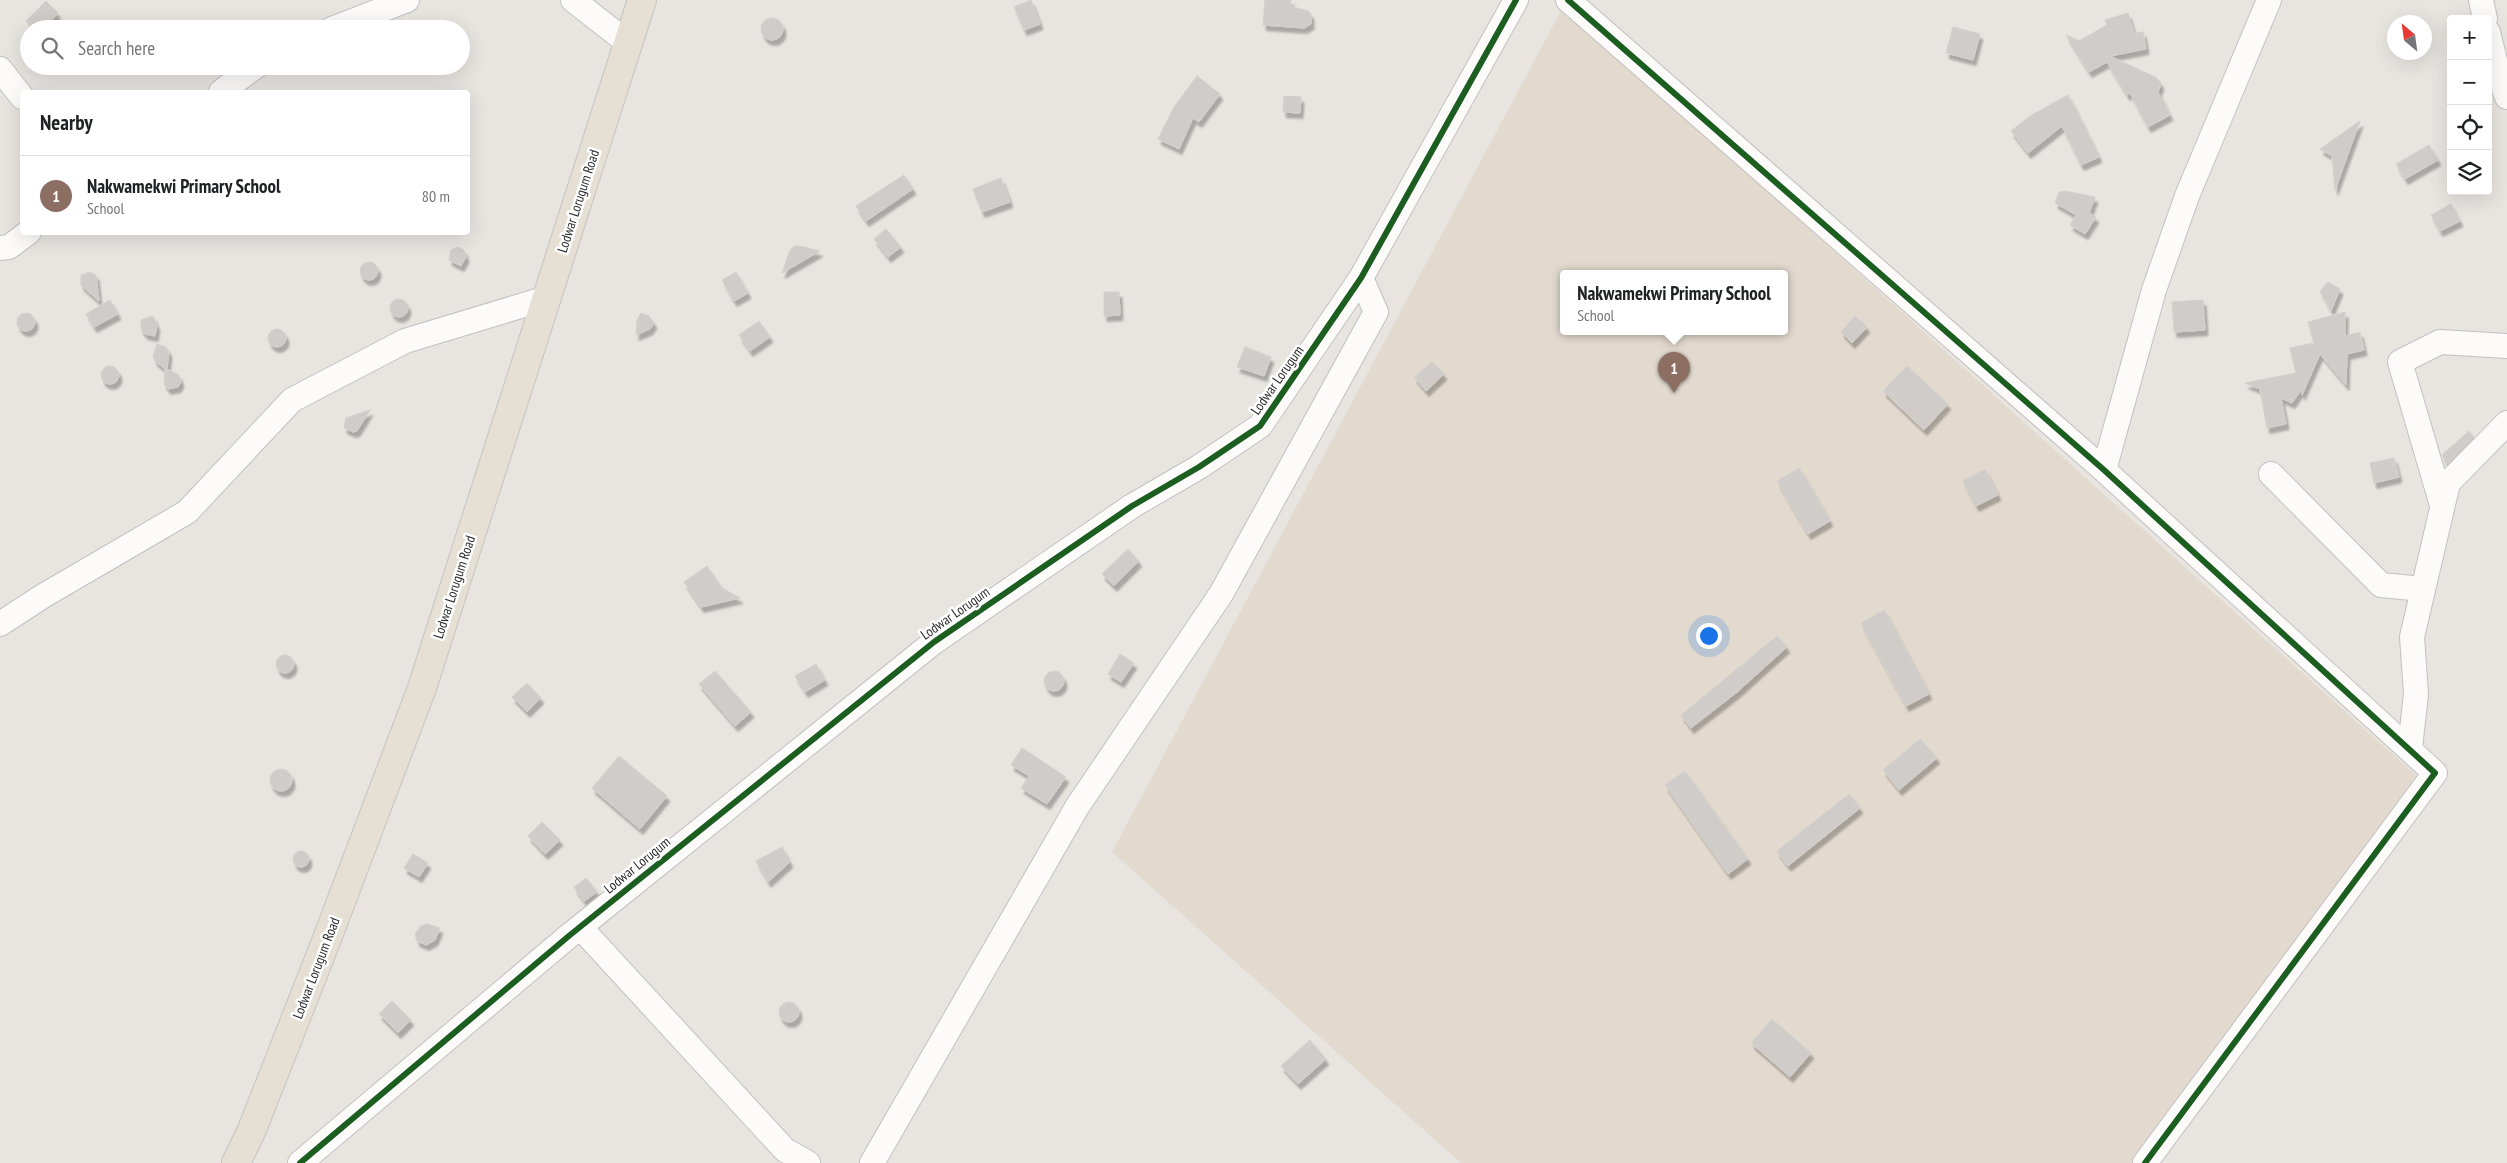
<!DOCTYPE html>
<html lang="en">
<head>
<meta charset="utf-8">
<style>
  :root { --surface:#fff; --page:#f6f6f6; --text:#202124; --muted:#757577; --line:#e0e0e0; --accent:#111827 }
  body { margin:0; font-family:"PT Sans Narrow",sans-serif; background:var(--page); color:var(--text) }
  .controls { position:absolute; right:15px; top:15px; display:grid; overflow:hidden; border-radius:5px; box-shadow:0 5px 20px #0002 }
  .controls button { width:45px; height:45px; display:grid; place-items:center; padding:0; border:0; border-bottom:1px solid var(--line); background:var(--surface); color:var(--text); font:25px sans-serif }
  .compass { position:absolute; left:2387px; top:15px; width:45px; height:45px; border-radius:50%; background:var(--surface); box-shadow:0 5px 20px #0002; rotate:331deg }
  .you { position:absolute; left:1708px; top:635px; width:18px; height:18px; margin:-12px; border:4px solid #fff; border-radius:50%; background:#1a73e8; box-shadow:0 0 0 8px #1a73e833 }
  .badge { display:grid; place-items:center; width:32px; height:32px; border-radius:50%; background:var(--accent); color:#fff; font-size:16px; font-weight:700 }
  .pin { position:absolute; translate:-50% -41px; filter:drop-shadow(0 1px 2px #0008) }
  .pin::after { content:''; position:absolute; top:26px; width:18px; height:15px; background:inherit; clip-path:polygon(0 0,100% 0,50% 100%) }
  .popup { position:absolute; left:1560px; top:270px; width:228px; height:65px; box-sizing:border-box; display:grid; place-content:center; border-radius:5px; background:var(--surface); filter:drop-shadow(0 1px 4px #0005); font-size:16px; white-space:nowrap; color:var(--muted) }
  .popup b { font-size:19px; color:var(--text) }
  .popup::after { content:''; position:absolute; left:50%; top:100%; margin-left:-10px; border:10px solid transparent; border-top-color:var(--surface) }
  .list { margin:0; padding:0; list-style:none }
  h2 { display:flex; justify-content:space-between; align-items:center; height:65px; margin:0; padding:0 20px; font-size:21px }
  h2 small { font-size:16px; font-weight:400; color:var(--muted) }
  .list li { display:grid; grid-template-columns:32px 1fr auto; gap:15px; align-items:center; box-sizing:border-box; height:80px; padding:0 20px; border-top:1px solid var(--line) }
  .list b { display:block; font-size:19px; white-space:nowrap }
  .list p { margin:0; font-size:16px; white-space:nowrap; color:var(--muted) }
  .list em { font-size:16px; font-style:normal; color:var(--muted) }
  .icon { flex:none; width:28px; height:28px; fill:none; stroke:currentColor; stroke-width:2; stroke-linecap:round; stroke-linejoin:round }
  .map { position:relative; flex:none; width:2507px; height:1163px; overflow:hidden }
  .search { position:absolute; background:var(--surface); box-shadow:0 5px 20px #0002; left:20px; top:20px; width:450px; height:55px; display:flex; align-items:center; gap:12px; box-sizing:border-box; padding:0 18px; border-radius:28px; color:var(--muted); font-size:19px }
  .panel { position:absolute; background:var(--surface); box-shadow:0 5px 20px #0002; left:20px; top:90px; width:450px; height:145px; border-radius:5px }
  .map>svg:first-child { display:block }
  .education { fill:#e3dacf; fill-rule:evenodd }
  .building { fill:#cfccca; stroke:#d3d0cc; filter:url(#shadow) }
  .lines { fill:none; stroke-linecap:round; stroke-linejoin:round }
  .minor-casing { stroke:#c2c1c1; stroke-width:26 }
  .major-casing { stroke:#c4c3c1; stroke-width:30 }
  .minor { stroke:#fcfbfa; stroke-width:24 }
  .major { stroke:#e5dfd4; stroke-width:28 }
  .cycleway-casing { stroke:#fff; stroke-width:9 }
  .cycleway { stroke:#1b5e20; stroke-width:6 }
  .labels { text-anchor:middle; stroke-width:5; stroke-linejoin:round; paint-order:stroke }
  .street-label { font-size:14px; fill:#2a2a2a; stroke:#fff }
</style>
</head>
<body>
<div class="map">
<svg width="2507" height="1163" viewBox="0 0 2507 1163">
  <defs>
    <filter id="shadow"><feDropShadow dx="3" dy="5.5" stdDeviation="1" flood-color="#0004"/></filter>
  </defs>
  <rect width="100%" height="100%" fill="#e8e4e0"/>
  <path class="education" d="M 1563,7 L 2420,779 L 2138,1163 L 1461,1163 L 1112,852 ZM 1564,274 L 1784,274 L 1784,332 L 1564,332 Z"/>
  <path class="building" d="M 1031,0 L 1040,24 L 1024,30 L 1014,7 Z
    M 1265,0 L 1291,0 L 1290,6 L 1308,11 L 1311,14 L 1311,24 L 1304,28 L 1263,25 Z
    M 46,1 L 58,13 L 43,29 L 34,29 L 26,21 Z
    M 2128,13 L 2134,33 L 2143,32 L 2146,49 L 2110,56 L 2157,78 L 2161,84 L 2158,92 L 2170,115 L 2148,127 L 2130,93 L 2127,95 L 2107,62 L 2089,72 L 2066,35 L 2079,41 L 2107,25 L 2105,20 Z
    M761 29a11 11 0 1 1 22 0a11 11 0 1 1-22 0Z
    M 1953,27 L 1980,34 L 1973,60 L 1946,53 Z
    M 1197,76 L 1220,94 L 1199,122 L 1193,118 L 1179,149 L 1158,139 L 1174,107 Z
    M 2068,95 L 2099,157 L 2081,165 L 2062,126 L 2028,153 L 2011,131 L 2030,116 Z
    M 1284,96 L 1301,97 L 1300,113 L 1283,112 Z
    M 2360,121 L 2335,190 L 2332,156 L 2320,149 Z
    M 2429,145 L 2438,160 L 2405,179 L 2396,164 Z
    M 904,175 L 913,189 L 866,221 L 856,206 Z
    M 1001,178 L 1010,202 L 982,212 L 973,189 Z
    M 2065,191 L 2095,197 L 2089,213 L 2096,217 L 2085,234 L 2070,225 L 2076,215 L 2055,203 L 2059,192 Z
    M 2451,204 L 2460,221 L 2440,231 L 2431,215 Z
    M 886,229 L 901,247 L 888,257 L 874,239 Z
    M 794,246 L 800,246 L 820,251 L 782,273 L 790,250 Z
    M 458,247 L 464,250 L 466,257 L 461,266 L 449,260 L 451,250 Z
    M360 271a9 9 0 1 1 18 0a9 9 0 1 1-18 0Z
    M 90,272 L 96,275 L 99,301 L 81,285 L 81,275 Z
    M 736,272 L 748,293 L 734,301 L 722,280 Z
    M 2328,282 L 2340,289 L 2331,311 L 2320,291 Z
    M 1104,292 L 1119,292 L 1120,315 L 1104,316 Z
    M390 308a9 9 0 1 1 18 0a9 9 0 1 1-18 0Z
    M 110,300 L 118,314 L 94,327 L 86,314 Z
    M 2203,300 L 2205,330 L 2174,332 L 2172,302 Z
    M 2345,312 L 2345,336 L 2360,332 L 2364,350 L 2347,354 L 2346,385 L 2320,354 L 2302,395 L 2301,390 L 2292,403 L 2281,398 L 2286,424 L 2267,428 L 2260,389 L 2245,383 L 2296,373 L 2290,348 L 2314,343 L 2308,322 Z
    M 641,313 L 649,316 L 654,323 L 650,329 L 636,335 L 637,320 Z
    M17 322a9 9 0 1 1 18 0a9 9 0 1 1-18 0Z
    M 153,316 L 157,326 L 155,336 L 145,334 L 141,329 L 141,320 Z
    M 1855,316 L 1867,327 L 1852,343 L 1841,332 Z
    M 759,321 L 770,337 L 750,351 L 739,335 Z
    M268 338a9 9 0 1 1 18 0a9 9 0 1 1-18 0Z
    M 157,344 L 166,347 L 169,352 L 167,369 L 179,375 L 181,382 L 178,387 L 168,389 L 164,384 L 165,369 L 155,361 L 153,356 Z
    M 1245,347 L 1271,357 L 1264,376 L 1237,367 Z
    M 1432,362 L 1444,374 L 1426,391 L 1414,377 Z
    M 1907,366 L 1948,404 L 1924,430 L 1883,391 Z
    M101 375a9 9 0 1 1 18 0a9 9 0 1 1-18 0Z
    M 370,410 L 357,431 L 353,432 L 344,428 L 346,418 Z
    M 2469,431 L 2474,437 L 2448,464 L 2442,455 Z
    M 2394,458 L 2399,477 L 2374,483 L 2370,463 Z
    M 1799,468 L 1830,521 L 1808,534 L 1777,481 Z
    M 1985,469 L 1998,495 L 1976,506 L 1963,481 Z
    M 1128,549 L 1139,561 L 1114,586 L 1102,574 Z
    M 707,566 L 722,588 L 740,598 L 701,607 L 684,582 Z
    M 1884,610 L 1929,694 L 1906,706 L 1861,623 Z
    M 1777,636 L 1787,647 L 1736,693 L 1691,728 L 1681,715 Z
    M 1120,654 L 1134,663 L 1121,682 L 1108,674 Z
    M276 664a9 9 0 1 1 18 0a9 9 0 1 1-18 0Z
    M 816,664 L 825,680 L 805,692 L 795,676 Z
    M1044 681a10 10 0 1 1 20 0a10 10 0 1 1-20 0Z
    M 715,671 L 751,712 L 735,726 L 699,684 Z
    M 527,683 L 541,698 L 527,712 L 512,697 Z
    M 1920,739 L 1937,758 L 1899,790 L 1883,770 Z
    M 1022,748 L 1066,777 L 1047,804 L 1021,788 L 1029,776 L 1011,765 Z
    M 619,756 L 667,796 L 640,829 L 592,788 Z
    M270 780a11 11 0 1 1 22 0a11 11 0 1 1-22 0Z
    M 1685,771 L 1748,859 L 1728,874 L 1665,785 Z
    M 1849,794 L 1860,808 L 1788,866 L 1777,851 Z
    M 542,822 L 560,840 L 545,854 L 528,836 Z
    M 782,847 L 790,862 L 768,882 L 756,861 Z
    M293 859a8 8 0 1 1 16 0a8 8 0 1 1-16 0Z
    M 413,854 L 428,863 L 419,877 L 404,868 Z
    M 586,878 L 597,892 L 584,901 L 574,887 Z
    M 427,924 L 440,928 L 435,940 L 426,945 L 417,941 L 415,934 L 421,926 Z
    M 392,1001 L 411,1020 L 398,1033 L 379,1014 Z
    M779 1012a10 10 0 1 1 20 0a10 10 0 1 1-20 0Z
    M 1772,1019 L 1811,1053 L 1790,1077 L 1751,1043 Z
    M 1310,1040 L 1326,1059 L 1298,1084 L 1281,1066 Z"/>
  <g class="lines">
    <g class="minor-casing">
      <path id="minor" d="M 573,0 L 628,43
        M 1568,0 L 2104,470 L 2435,773 L 2145,1163
        M 2481,0 L 2485,19
        M 332,29 L 407,0
        M 2488,32 L 2498,73 L 2507,97
        M 0,69 L 22,97
        M 221,92 L 256,66
        M 0,248 L 9,247 L 29,232
        M 2104,470 L 2154,290 L 2187,196 L 2269,0
        M 2271,474 L 2381,585 L 2423,589
        M 2442,505 L 2400,362 L 2440,342 L 2507,346
        M 0,624 L 43,596 L 187,512 L 292,400 L 405,341 L 547,298
        M 2410,748 L 2416,694 L 2412,637 L 2448,483 L 2507,423
        M 580,927 L 785,1150 L 808,1163
        M 300,1163 L 570,935 L 934,642 L 1132,506 L 1199,467 L 1260,426 L 1361,278 L 1516,0
        M 872,1163 L 1077,807 L 1221,594 L 1376,312 L 1361,278"/>
    </g>
    <g class="major-casing">
      <path id="major" d="M 236,1163 L 251,1132 L 325,944 L 422,688 L 642,0"/>
    </g>
    <use href="#minor" class="minor"/>
    <use href="#major" class="major"/>
    <g class="cycleway-casing">
      <path id="cycleway" d="M 1568,0 L 2104,470 L 2435,773 L 2145,1163
        M 300,1163 L 570,935 L 934,642 L 1132,506 L 1199,467 L 1260,426 L 1361,278 L 1516,0"/>
    </g>
    <use href="#cycleway" class="cycleway"/>
  </g>
  <g class="labels">
    <g class="street-label">
      <text transform="translate(578 201) rotate(-72)" y="5">Lodwar Lorugum Road</text>
      <text transform="translate(1277 380) rotate(-55)" y="5">Lodwar Lorugum</text>
      <text transform="translate(454 587) rotate(-72)" y="5">Lodwar Lorugum Road</text>
      <text transform="translate(955 613) rotate(-35)" y="5">Lodwar Lorugum</text>
      <text transform="translate(637 865) rotate(-39)" y="5">Lodwar Lorugum</text>
      <text transform="translate(316 968) rotate(-69)" y="5">Lodwar Lorugum Road</text>
    </g>
  </g>
</svg>
<div class="controls">
<button>+</button>
<button>−</button>
<button><svg class="icon" aria-label="locate" viewBox="0 0 24 24"><circle cx="12" cy="12" r="6"/><path d="M12 2v4M12 18v4M2 12h4M18 12h4"/></svg></button>
<button><svg class="icon" aria-label="layers" viewBox="0 0 24 24"><path d="M12 4l9 5-9 5-9-5zM3 14l9 5 9-5"/></svg></button>
</div>
<svg class="compass" viewBox="-18 -18 36 36"><path d="M0-13l5 13h-10z" fill="#e53935"/><path d="M0 13l5-13h-10z" fill="#757577"/></svg>
<div class="you"></div>
<div class="pin badge" style="left:1674px;top:393px;background:#8d6e63">1</div>
<div class="popup"><b>Nakwamekwi Primary School</b>School</div>
<div class="search"><svg class="icon" aria-label="search" viewBox="0 0 24 24"><circle cx="10" cy="10" r="6"/><path d="M15 15l6 6"/></svg>Search here</div>
<section class="panel">
<h2>Nearby<small></small></h2>
<ul class="list">
<li><span class="badge" style="background:#8d6e63">1</span><div><b>Nakwamekwi Primary School</b><p>School</p></div><em>80 m</em></li>
</ul>
</section>
</div>
</body>
</html>
